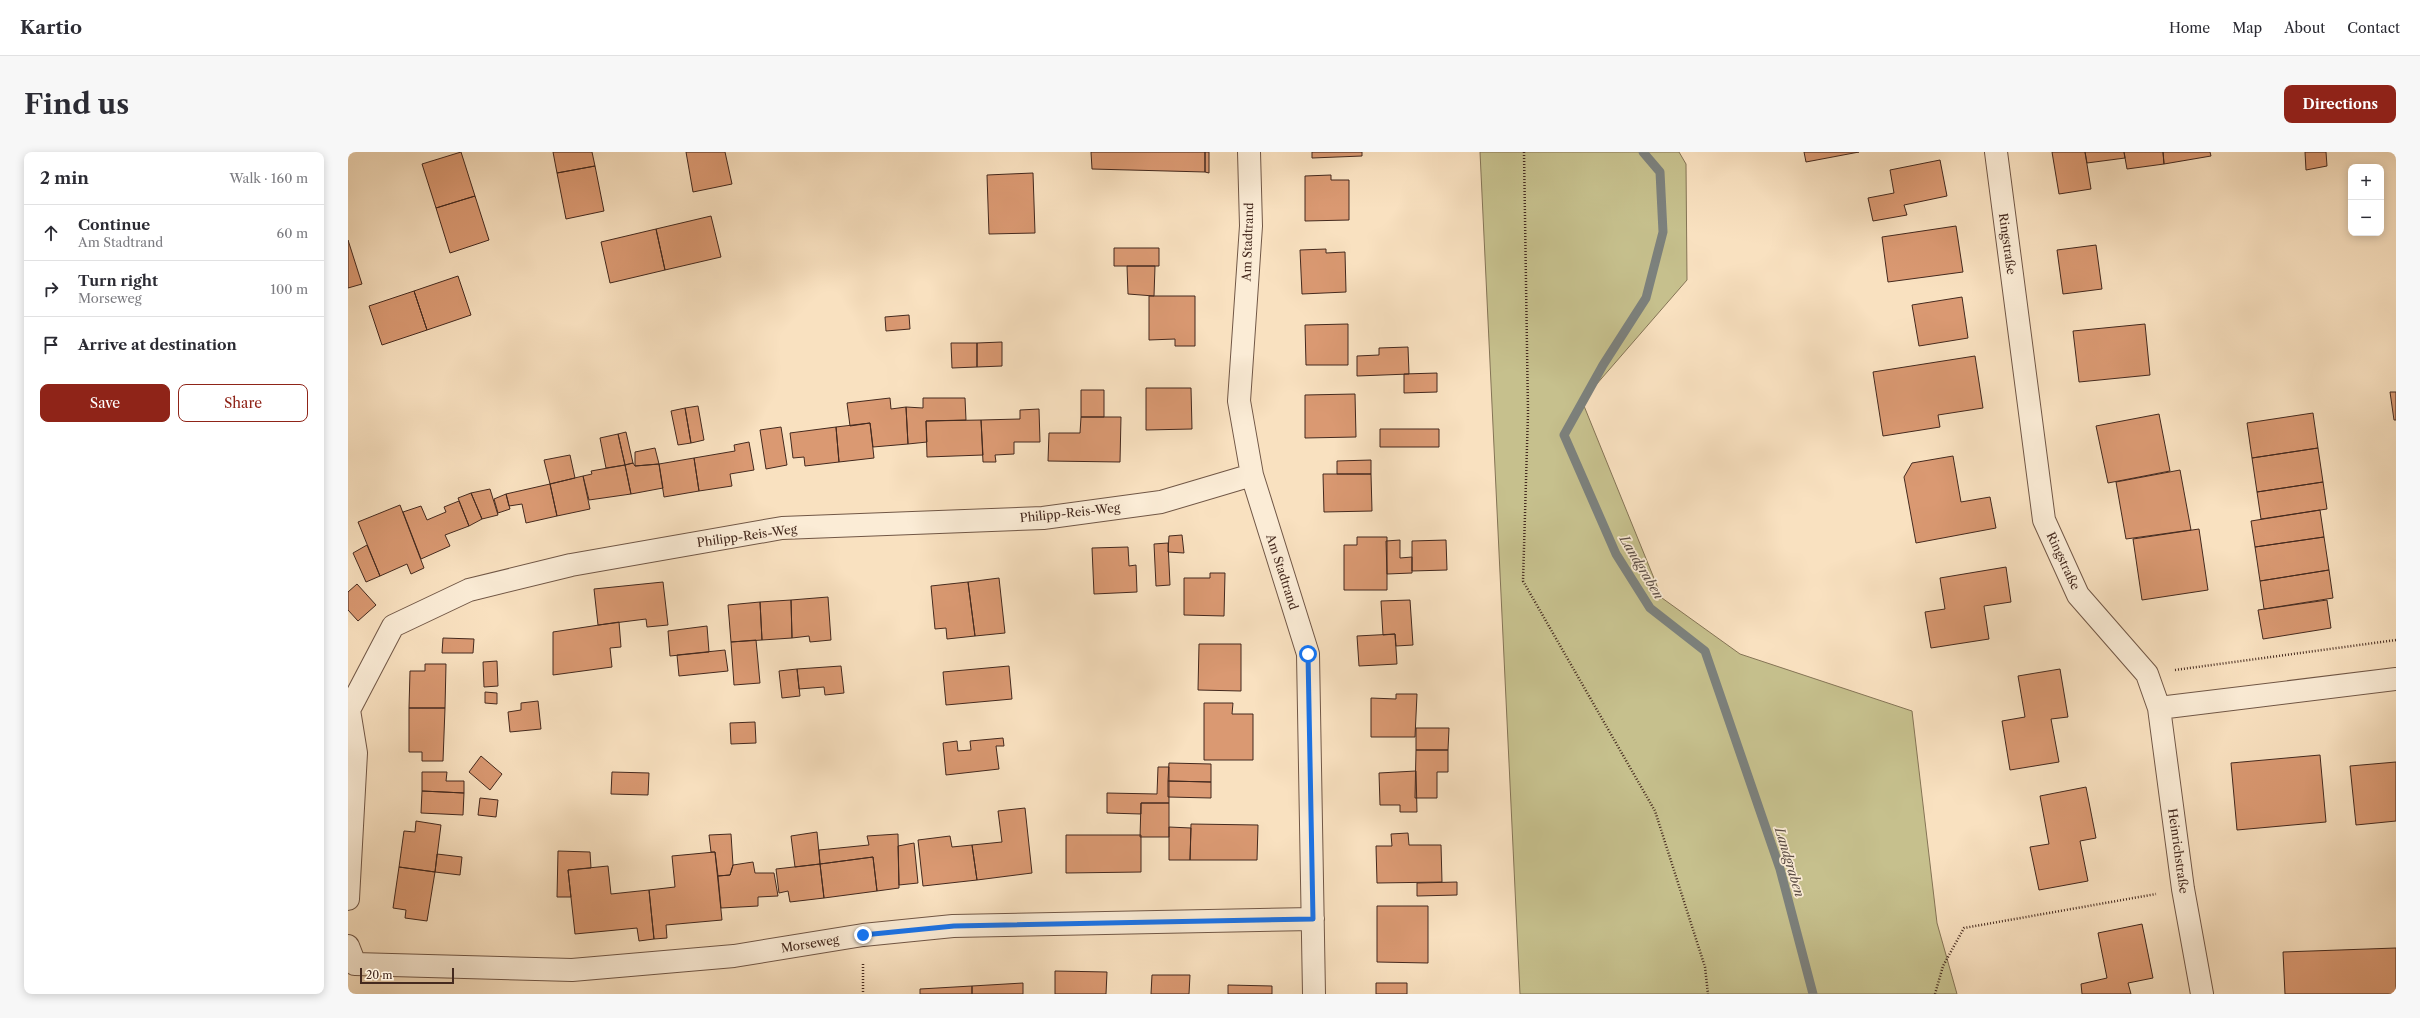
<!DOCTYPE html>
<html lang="en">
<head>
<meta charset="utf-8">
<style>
  :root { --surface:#fff; --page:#f7f7f7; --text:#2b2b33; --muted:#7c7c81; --line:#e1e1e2; --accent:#8f2418 }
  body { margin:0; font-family:"Libre Caslon Text",serif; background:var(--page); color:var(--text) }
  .controls { position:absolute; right:12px; top:12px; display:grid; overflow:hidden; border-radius:8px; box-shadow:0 2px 10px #0003 }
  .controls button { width:36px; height:36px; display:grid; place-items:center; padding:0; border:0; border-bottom:1px solid var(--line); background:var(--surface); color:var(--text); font:20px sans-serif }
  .scale { position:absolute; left:12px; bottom:10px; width:94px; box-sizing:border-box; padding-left:4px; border:2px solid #44291e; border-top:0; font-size:11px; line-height:14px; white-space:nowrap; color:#44291e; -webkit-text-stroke:3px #fbecd6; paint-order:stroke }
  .stop { position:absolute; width:12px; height:12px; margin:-9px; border:3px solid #1a73e8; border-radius:50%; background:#fff }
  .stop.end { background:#1a73e8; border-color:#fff; box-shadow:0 1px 4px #0008 }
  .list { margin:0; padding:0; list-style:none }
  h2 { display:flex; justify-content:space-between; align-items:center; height:52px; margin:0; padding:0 16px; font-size:17px }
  h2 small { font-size:13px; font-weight:400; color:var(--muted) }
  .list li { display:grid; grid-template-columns:26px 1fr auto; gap:12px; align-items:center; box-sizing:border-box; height:56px; padding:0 16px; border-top:1px solid var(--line) }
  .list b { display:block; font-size:15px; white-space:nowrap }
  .list p { margin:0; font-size:13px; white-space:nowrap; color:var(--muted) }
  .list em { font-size:13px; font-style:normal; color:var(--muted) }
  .actions { display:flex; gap:8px; padding:12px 16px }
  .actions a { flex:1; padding:9px 0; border:1px solid var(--accent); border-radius:8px; text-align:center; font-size:14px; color:var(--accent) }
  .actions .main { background:var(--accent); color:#fff }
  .icon { flex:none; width:22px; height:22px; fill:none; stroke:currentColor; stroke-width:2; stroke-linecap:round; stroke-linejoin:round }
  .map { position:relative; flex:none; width:2048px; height:842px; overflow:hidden; border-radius:8px }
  header { display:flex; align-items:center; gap:24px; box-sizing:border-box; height:56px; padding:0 20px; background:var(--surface); border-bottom:1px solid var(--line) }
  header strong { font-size:19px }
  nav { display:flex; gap:22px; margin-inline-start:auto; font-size:14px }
  .intro { display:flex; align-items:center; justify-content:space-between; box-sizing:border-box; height:96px; padding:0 24px }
  h1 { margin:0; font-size:28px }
  .button { padding:10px 18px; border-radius:8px; background:var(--accent); color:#fff; font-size:14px; font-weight:700 }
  main { display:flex; gap:24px; padding:0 24px }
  aside { flex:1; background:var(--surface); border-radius:8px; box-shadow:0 2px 10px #0003 }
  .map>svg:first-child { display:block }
  .green { fill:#c6c08d; stroke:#857456 }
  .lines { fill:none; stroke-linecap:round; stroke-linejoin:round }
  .stream { stroke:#7c817d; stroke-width:9 }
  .building { fill:#da9972; stroke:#44291e }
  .minor-casing { stroke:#715746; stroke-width:24 }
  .path { stroke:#44291e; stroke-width:2.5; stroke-dasharray:1 2; stroke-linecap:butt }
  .minor { stroke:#fbecd6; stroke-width:22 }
  .route { stroke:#1a73e8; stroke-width:5 }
  .labels { text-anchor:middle; stroke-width:3.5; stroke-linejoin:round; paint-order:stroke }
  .street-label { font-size:12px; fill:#44291e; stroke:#fbecd6 }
  .water-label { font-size:13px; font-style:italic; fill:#5c4e46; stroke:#fbecd6 }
</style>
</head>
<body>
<header>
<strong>Kartio</strong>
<nav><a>Home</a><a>Map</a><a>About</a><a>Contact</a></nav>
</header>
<div class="intro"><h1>Find us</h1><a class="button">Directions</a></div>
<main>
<aside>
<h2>2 min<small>Walk · 160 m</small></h2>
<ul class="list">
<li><svg class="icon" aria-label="ahead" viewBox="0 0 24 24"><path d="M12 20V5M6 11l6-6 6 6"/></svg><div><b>Continue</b><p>Am Stadtrand</p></div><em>60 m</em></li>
<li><svg class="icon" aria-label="right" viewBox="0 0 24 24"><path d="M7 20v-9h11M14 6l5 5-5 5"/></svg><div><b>Turn right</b><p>Morseweg</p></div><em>100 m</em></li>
<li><svg class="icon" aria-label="arrive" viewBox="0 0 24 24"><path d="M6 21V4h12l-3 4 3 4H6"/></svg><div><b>Arrive at destination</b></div></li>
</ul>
<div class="actions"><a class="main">Save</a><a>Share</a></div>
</aside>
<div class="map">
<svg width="2048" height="842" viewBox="0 0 2048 842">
  <rect width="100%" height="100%" fill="#f9e1c0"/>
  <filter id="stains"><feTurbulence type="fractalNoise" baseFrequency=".005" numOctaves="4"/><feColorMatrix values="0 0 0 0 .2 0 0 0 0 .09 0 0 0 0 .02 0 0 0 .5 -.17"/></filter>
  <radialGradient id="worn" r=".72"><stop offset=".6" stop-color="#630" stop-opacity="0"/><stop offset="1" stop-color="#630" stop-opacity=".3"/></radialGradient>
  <path class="green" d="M 1132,0 L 1331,0 L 1338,12 L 1339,128 L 1234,249 L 1314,446 L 1392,502 L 1564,559 L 1589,771 L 1609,842 L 1172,842 Z"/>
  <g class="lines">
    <path class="stream" d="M 1295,0 L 1312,20 L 1315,80 L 1298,146 L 1255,213 L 1216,283 L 1268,402 L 1302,456 L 1357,499 L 1432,717 L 1465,842"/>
  </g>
  <path class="building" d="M 113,0 L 127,44 L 88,56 L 74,12 Z
    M 205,0 L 244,0 L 247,14 L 209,21 Z
    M 338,0 L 377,0 L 384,32 L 345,40 Z
    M 743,0 L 857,0 L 857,20 L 744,17 Z
    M 857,0 L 861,0 L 861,21 L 857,20 Z
    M 964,0 L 1014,0 L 1014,4 L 964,6 Z
    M 1456,0 L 1511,0 L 1458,10 Z
    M 1704,0 L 1737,0 L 1743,37 L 1711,42 Z
    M 1737,0 L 1776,0 L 1777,6 L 1739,11 Z
    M 1776,0 L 1815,0 L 1816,12 L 1779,17 Z
    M 1815,0 L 1862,0 L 1863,4 L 1816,12 Z
    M 1957,0 L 1978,0 L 1979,14 L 1958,18 Z
    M 1592,8 L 1599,44 L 1556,53 L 1559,63 L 1525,69 L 1520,46 L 1546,41 L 1542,18 Z
    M 247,14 L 256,59 L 218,67 L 209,21 Z
    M 685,21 L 687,81 L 641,82 L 639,23 Z
    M 983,23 L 983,28 L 1001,28 L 1001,68 L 957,69 L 957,24 Z
    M 127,44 L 141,88 L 102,101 L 88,56 Z
    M 363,64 L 373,105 L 317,118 L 308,77 Z
    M 1608,74 L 1615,120 L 1540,130 L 1534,85 Z
    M 308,77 L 317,118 L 262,131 L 253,90 Z
    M 0,88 L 14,132 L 0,136 Z
    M 1748,93 L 1754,137 L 1715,142 L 1709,98 Z
    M 766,96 L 811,96 L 811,114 L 766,114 Z
    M 978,97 L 978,101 L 997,100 L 998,140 L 954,142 L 952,98 Z
    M 779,114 L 807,114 L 806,144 L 780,142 Z
    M 110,124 L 123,163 L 79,178 L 66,139 Z
    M 66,139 L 79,178 L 34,193 L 21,154 Z
    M 801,144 L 847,144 L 847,194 L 827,194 L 827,187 L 801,188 Z
    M 1614,145 L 1620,186 L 1571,194 L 1564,153 Z
    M 561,163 L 562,177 L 538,179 L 537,165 Z
    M 1000,172 L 1000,213 L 958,213 L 957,173 Z
    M 1797,172 L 1802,223 L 1731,230 L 1725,179 Z
    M 654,190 L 654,214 L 629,215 L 629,191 Z
    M 603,191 L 629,191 L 629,215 L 604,216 Z
    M 1060,195 L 1061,222 L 1009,224 L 1009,204 L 1031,203 L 1031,196 Z
    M 1627,204 L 1635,256 L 1590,263 L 1592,275 L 1535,284 L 1525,220 Z
    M 1089,221 L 1089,240 L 1056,241 L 1056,222 Z
    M 798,236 L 843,236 L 844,277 L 798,278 Z
    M 733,238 L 756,238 L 756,265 L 733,265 Z
    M 2042,240 L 2048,240 L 2048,268 L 2046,268 Z
    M 1007,242 L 1008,285 L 957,286 L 957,243 Z
    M 542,246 L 543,257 L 558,255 L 560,292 L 525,295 L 522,271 L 502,274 L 499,251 Z
    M 575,246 L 617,246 L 618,268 L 578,269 L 579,290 L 560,292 L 558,255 L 575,256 Z
    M 350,254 L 356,288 L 343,291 L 337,256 Z
    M 337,256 L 343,291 L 330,293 L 323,259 Z
    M 691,257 L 692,290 L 666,290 L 666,302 L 647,303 L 648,310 L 635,310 L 633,268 L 672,267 L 672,258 Z
    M 1965,261 L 1970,296 L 1904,306 L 1899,271 Z
    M 1811,262 L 1822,319 L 1760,331 L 1748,274 Z
    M 733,265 L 773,265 L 772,310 L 700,309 L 701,281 L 732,281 Z
    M 633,268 L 635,303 L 579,305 L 578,269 Z
    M 522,271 L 526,306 L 491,310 L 488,275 Z
    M 433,275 L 439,313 L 418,317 L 412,278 Z
    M 488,275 L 491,310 L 457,314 L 456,305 L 445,306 L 442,281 Z
    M 1032,277 L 1091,277 L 1091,295 L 1032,295 Z
    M 278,280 L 285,311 L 277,313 L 270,282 Z
    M 270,282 L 277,313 L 258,316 L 252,286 Z
    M 401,290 L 406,318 L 382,322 L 384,334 L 351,339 L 346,306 L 387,299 L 386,293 Z
    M 307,296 L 311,312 L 287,314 L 287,300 Z
    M 1970,296 L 1975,330 L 1909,340 L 1904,306 Z
    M 222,303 L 227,326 L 202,332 L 196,308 Z
    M 1605,304 L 1613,350 L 1642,345 L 1648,376 L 1568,391 L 1556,325 L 1564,311 Z
    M 346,306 L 351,339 L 316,345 L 311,312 Z
    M 1023,308 L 1023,322 L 989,322 L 989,309 Z
    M 285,311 L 287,314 L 311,312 L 315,336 L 283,342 L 277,313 Z
    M 277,313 L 283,342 L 241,348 L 235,324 L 244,322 L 243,319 Z
    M 1832,318 L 1843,378 L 1778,387 L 1768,330 Z
    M 975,322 L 1023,322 L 1024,359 L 976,360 Z
    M 235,324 L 242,357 L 209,364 L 202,332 Z
    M 1975,330 L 1979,357 L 1913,367 L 1909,340 Z
    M 202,332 L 209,364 L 178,371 L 174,352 L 161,354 L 158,342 Z
    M 142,337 L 150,363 L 134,367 L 123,341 Z
    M 123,341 L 134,367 L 121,374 L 110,346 Z
    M 158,342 L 162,357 L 150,361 L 146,347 Z
    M 111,349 L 121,374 L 97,383 L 102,394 L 73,407 L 55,360 L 73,354 L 79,368 L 98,360 L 96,355 Z
    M 52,353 L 76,416 L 63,422 L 59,412 L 32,424 L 10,370 Z
    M 1972,358 L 1976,385 L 1907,395 L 1903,369 Z
    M 1851,377 L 1860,438 L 1794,448 L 1785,387 Z
    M 834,383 L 836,401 L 820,400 L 821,384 Z
    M 1009,385 L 1039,385 L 1039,438 L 996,438 L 996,393 L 1009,393 Z
    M 1976,385 L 1981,418 L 1912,429 L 1907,395 Z
    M 1052,388 L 1052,406 L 1064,405 L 1064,421 L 1039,422 L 1038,389 Z
    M 1098,388 L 1099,418 L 1064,419 L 1064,389 Z
    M 820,391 L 822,433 L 808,434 L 806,392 Z
    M 19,393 L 32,424 L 18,430 L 5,401 Z
    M 780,395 L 781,414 L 788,413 L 789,440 L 746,442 L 744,396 Z
    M 1658,415 L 1663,450 L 1636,454 L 1641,487 L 1583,496 L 1577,460 L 1597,457 L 1592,426 Z
    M 1981,418 L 1985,446 L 1916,457 L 1912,429 Z
    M 862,421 L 877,421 L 876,464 L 836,463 L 836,426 L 862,426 Z
    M 651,426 L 657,481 L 627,484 L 620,430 Z
    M 315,430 L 320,473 L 299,475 L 298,467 L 250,473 L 246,437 Z
    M 620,430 L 627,484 L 599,487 L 598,476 L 587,477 L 583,434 Z
    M 9,432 L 28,453 L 10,469 L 0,458 L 0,440 Z
    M 480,445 L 483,488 L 462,490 L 461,484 L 444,486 L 443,448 Z
    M 443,448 L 444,486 L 414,488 L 412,450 Z
    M 1062,448 L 1065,493 L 1048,494 L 1047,482 L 1035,483 L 1033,449 Z
    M 1979,448 L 1983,476 L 1915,487 L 1910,458 Z
    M 412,450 L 414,488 L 383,490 L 380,453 Z
    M 271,470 L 273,495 L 262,496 L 264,515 L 205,523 L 205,480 Z
    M 359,474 L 361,500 L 322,504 L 320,479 Z
    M 1047,482 L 1049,512 L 1011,514 L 1009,484 Z
    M 95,486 L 126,487 L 125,501 L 94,501 Z
    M 408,488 L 412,531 L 386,533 L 383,490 Z
    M 851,492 L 893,492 L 893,539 L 850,538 Z
    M 377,498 L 380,519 L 331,524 L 329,503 Z
    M 149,509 L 150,534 L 136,535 L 135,510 Z
    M 77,512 L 98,512 L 97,556 L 61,556 L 62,519 L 77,519 Z
    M 493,514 L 496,541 L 477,543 L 476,535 L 451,537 L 449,517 Z
    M 661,514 L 664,547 L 598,553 L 595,520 Z
    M 449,517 L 452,544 L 434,546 L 431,519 Z
    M 1712,517 L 1720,565 L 1703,567 L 1711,610 L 1662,618 L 1654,569 L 1677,565 L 1670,524 Z
    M 137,540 L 149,541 L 149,552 L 137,551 Z
    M 1048,542 L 1069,542 L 1067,585 L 1023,585 L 1023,546 L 1048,547 Z
    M 190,549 L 193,577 L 162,580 L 160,560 L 173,558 L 173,551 Z
    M 856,551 L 885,551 L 884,562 L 905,562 L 905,608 L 856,608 Z
    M 61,556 L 97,556 L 95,609 L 74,609 L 74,600 L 61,600 Z
    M 407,570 L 408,591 L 383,592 L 382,571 Z
    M 1068,576 L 1101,576 L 1100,598 L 1068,598 Z
    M 655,586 L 656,594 L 648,594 L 651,617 L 598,623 L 595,591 L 609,589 L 610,599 L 623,598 L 622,589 Z
    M 1068,598 L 1100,598 L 1100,620 L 1089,620 L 1089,646 L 1067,646 Z
    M 1972,603 L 1978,670 L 1889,678 L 1883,611 Z
    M 133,604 L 154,622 L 142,638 L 121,620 Z
    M 2048,610 L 2048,669 L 2008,673 L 2002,614 Z
    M 821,611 L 863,612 L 863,630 L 820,629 Z
    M 810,615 L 821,615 L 821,651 L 793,651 L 793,662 L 759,661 L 759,641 L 809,642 Z
    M 1068,619 L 1069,660 L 1052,660 L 1052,653 L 1032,653 L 1031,621 Z
    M 74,620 L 99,620 L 98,629 L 116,629 L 116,641 L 74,639 Z
    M 264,620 L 301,621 L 300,643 L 263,642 Z
    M 820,629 L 863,630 L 863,646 L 820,645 Z
    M 1738,635 L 1748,686 L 1732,689 L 1740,729 L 1691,738 L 1682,695 L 1701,692 L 1692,644 Z
    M 74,639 L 116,641 L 115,663 L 73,661 Z
    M 132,646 L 150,648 L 148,665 L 130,663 Z
    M 793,651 L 821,651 L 821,685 L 792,685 Z
    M 677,656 L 684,721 L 629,728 L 624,693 L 654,690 L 650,659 Z
    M 68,669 L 93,673 L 87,720 L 51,715 L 56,679 L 67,680 Z
    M 843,672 L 910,673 L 909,708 L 842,708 Z
    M 821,675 L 843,676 L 842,708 L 821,708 Z
    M 469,680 L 472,712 L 447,715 L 443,684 Z
    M 1060,681 L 1061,693 L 1093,693 L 1094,730 L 1029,731 L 1028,694 L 1044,694 L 1043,682 Z
    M 383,682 L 385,713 L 382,723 L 370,724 L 367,700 L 363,700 L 361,683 Z
    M 550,682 L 551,736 L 529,739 L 525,705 L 472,712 L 471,698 L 521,693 L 519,684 Z
    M 718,683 L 793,683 L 793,720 L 718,721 Z
    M 602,684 L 604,695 L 624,693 L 629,728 L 575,734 L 570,688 Z
    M 566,691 L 570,731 L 551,733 L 550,694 Z
    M 210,699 L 242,700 L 243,716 L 220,718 L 223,745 L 209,745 Z
    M 367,700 L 374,768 L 318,773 L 319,786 L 306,787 L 301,738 L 327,735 L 324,704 Z
    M 89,702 L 114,705 L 112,723 L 87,720 Z
    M 525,705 L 529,739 L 476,746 L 472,712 Z
    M 405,710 L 407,721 L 426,721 L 430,744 L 410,745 L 410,754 L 373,756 L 370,724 L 382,723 L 385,713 Z
    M 472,712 L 476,746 L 442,750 L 440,739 L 431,741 L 428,717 Z
    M 260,714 L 263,742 L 301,738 L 306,787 L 291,789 L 289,776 L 227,782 L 220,718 Z
    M 51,715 L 87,720 L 79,769 L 57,766 L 58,758 L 45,756 Z
    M 1109,730 L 1109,743 L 1069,744 L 1069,731 Z
    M 1029,754 L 1080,754 L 1080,811 L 1029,810 Z
    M 1794,772 L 1805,826 L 1780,831 L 1783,842 L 1734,842 L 1733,832 L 1759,826 L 1750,781 Z
    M 2048,796 L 2048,842 L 1937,842 L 1935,800 Z
    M 707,819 L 759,820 L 758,842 L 707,842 Z
    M 804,823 L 842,823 L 841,842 L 803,842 Z
    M 675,831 L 675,842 L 624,842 L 624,834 Z
    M 1028,831 L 1059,831 L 1059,842 L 1028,842 Z
    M 880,833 L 924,834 L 924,842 L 880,842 Z
    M 624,834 L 624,842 L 572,842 L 572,837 Z"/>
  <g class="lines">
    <g class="minor-casing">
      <path id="minor" d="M 901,0 L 903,74 L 891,249 L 904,323 L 960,502 L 966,842
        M 1648,0 L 1696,368 L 1730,443 L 1799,522 L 1811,556 L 1835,737 L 1854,842
        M 1811,556 L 2048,527
        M 1,558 L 45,474 L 121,438 L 223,413 L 434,376 L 695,366 L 813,350 L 904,323
        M 0,747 L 8,601 L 1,558
        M 0,794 L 7,812 L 224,818 L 386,804 L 515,783 L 605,774 L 965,767"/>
    </g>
    <path class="path" d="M 1176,0 L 1180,261 L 1175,429 L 1307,659 L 1357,815 L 1360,842
      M 1827,518 L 2048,488
      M 515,812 L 515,842
      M 1587,842 L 1595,814 L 1616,776 L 1808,742"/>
    <use href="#minor" class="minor"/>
  </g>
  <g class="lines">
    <path class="route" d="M 515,783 L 606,774 L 965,767 L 960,502"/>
  </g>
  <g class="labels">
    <g class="street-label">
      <text transform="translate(900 90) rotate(-88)" y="4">Am Stadtrand</text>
      <text transform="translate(1659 92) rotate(82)" y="4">Ringstraße</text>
      <text transform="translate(722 361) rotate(-6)" y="4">Philipp-Reis-Weg</text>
      <text transform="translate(399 384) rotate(-8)" y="4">Philipp-Reis-Weg</text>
      <text transform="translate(1715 409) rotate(65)" y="4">Ringstraße</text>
      <text transform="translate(934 420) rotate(72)" y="4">Am Stadtrand</text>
      <text transform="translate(1830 699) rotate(82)" y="4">Heinrichstraße</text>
      <text transform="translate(462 792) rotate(-9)" y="4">Morseweg</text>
    </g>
    <g class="water-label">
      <text transform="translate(1294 415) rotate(59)" y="5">Landgraben</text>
      <text transform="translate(1442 710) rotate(73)" y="5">Landgraben</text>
    </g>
  </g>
  <rect width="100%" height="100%" filter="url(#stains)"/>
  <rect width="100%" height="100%" fill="url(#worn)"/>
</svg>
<div class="controls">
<button>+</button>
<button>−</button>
</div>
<div class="scale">20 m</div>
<div class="stop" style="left:960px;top:502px"></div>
<div class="stop end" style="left:515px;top:783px"></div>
</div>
</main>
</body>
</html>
